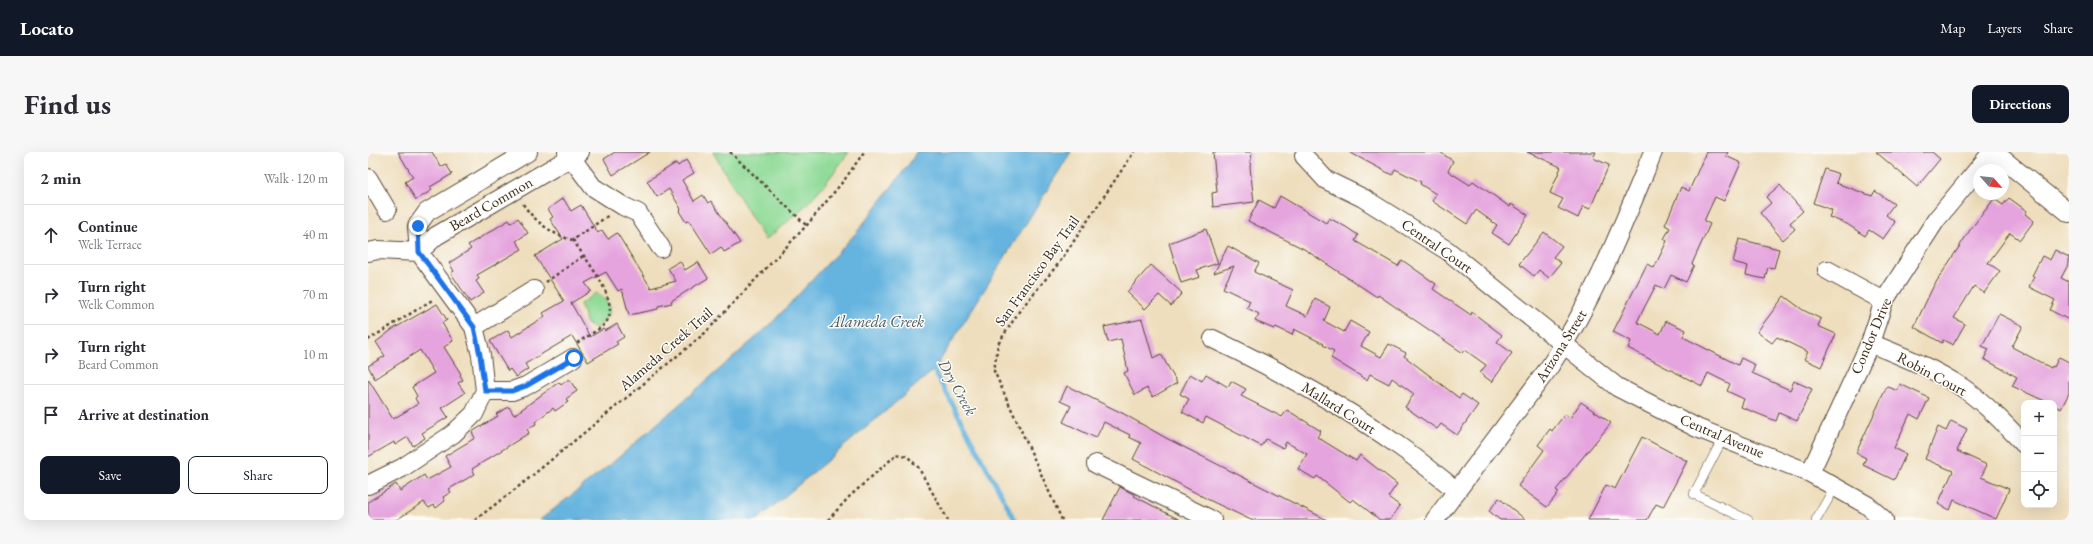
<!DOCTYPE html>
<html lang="en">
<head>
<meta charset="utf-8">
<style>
  :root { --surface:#fff; --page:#f7f7f7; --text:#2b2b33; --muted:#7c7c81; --line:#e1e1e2; --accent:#111827 }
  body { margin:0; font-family:"EB Garamond",serif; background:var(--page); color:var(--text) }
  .controls { position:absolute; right:12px; bottom:12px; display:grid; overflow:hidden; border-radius:8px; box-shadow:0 4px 16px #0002 }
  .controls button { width:36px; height:36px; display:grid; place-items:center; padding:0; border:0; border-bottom:1px solid var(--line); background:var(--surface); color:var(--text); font:20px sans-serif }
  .compass { position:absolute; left:1605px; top:12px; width:36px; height:36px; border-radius:50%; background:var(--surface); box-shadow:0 4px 16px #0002; rotate:117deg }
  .stop { position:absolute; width:12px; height:12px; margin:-9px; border:3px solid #1a73e8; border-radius:50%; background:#fff }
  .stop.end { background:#1a73e8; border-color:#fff; box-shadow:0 1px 4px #0008 }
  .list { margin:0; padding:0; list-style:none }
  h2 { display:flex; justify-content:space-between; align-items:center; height:52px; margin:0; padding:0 16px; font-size:17px }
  h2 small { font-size:13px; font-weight:400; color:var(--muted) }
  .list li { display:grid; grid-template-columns:26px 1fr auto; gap:12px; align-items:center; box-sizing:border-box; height:60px; padding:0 16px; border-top:1px solid var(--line) }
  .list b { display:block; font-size:15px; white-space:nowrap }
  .list p { margin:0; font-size:13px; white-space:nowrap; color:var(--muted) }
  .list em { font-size:13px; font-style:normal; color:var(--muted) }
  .actions { display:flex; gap:8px; padding:12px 16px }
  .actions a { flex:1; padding:9px 0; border:1px solid var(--accent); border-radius:8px; text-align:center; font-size:14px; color:var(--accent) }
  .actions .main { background:var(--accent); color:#fff }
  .icon { flex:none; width:22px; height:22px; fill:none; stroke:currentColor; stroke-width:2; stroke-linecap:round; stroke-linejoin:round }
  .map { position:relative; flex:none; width:1701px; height:368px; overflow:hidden; border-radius:8px }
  header { display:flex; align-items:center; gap:24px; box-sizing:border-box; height:56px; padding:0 20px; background:var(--accent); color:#fff }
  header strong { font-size:19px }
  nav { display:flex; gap:22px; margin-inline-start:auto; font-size:14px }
  .intro { display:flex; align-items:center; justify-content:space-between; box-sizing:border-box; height:96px; padding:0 24px }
  h1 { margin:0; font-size:28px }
  .button { padding:10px 18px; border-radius:8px; background:var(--accent); color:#fff; font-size:14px; font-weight:700 }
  main { display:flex; gap:24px; padding:0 24px }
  aside { flex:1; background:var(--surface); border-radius:8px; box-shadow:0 4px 16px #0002 }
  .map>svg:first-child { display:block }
  .green { fill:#8eda96; stroke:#64825a }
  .water { fill:#65b4df; stroke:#506f7e }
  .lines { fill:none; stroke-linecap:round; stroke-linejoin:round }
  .stream { stroke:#65b4df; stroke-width:4.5 }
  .building { fill:#e5a4de }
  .service-casing { stroke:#564536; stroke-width:10 }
  .minor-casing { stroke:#564536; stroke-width:20 }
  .path { stroke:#564536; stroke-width:2.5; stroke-dasharray:3 3; stroke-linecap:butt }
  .service { stroke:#fff; stroke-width:9 }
  .minor { stroke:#fff; stroke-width:18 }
  .route { stroke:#1a73e8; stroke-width:5 }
  .labels { text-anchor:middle; stroke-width:3; stroke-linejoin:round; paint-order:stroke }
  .street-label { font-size:15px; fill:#3b2a1e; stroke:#fdfcf7 }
  .water-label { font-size:16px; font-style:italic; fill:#4a5a62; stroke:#fdfcf7 }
</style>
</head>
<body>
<header>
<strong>Locato</strong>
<nav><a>Map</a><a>Layers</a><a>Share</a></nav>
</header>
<div class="intro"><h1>Find us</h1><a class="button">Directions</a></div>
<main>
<aside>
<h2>2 min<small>Walk · 120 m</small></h2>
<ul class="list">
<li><svg class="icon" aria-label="ahead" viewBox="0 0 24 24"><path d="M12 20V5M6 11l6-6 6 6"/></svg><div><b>Continue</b><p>Welk Terrace</p></div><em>40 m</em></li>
<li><svg class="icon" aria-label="right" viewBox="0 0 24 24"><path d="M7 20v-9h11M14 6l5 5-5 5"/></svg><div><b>Turn right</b><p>Welk Common</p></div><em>70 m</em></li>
<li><svg class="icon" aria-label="right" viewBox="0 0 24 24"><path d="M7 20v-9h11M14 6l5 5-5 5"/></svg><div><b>Turn right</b><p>Beard Common</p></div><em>10 m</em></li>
<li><svg class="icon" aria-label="arrive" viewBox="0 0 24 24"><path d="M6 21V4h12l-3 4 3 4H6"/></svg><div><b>Arrive at destination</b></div></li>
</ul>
<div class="actions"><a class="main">Save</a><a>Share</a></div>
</aside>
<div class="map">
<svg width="1701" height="368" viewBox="0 0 1701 368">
  <rect width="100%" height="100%" fill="#fdfcf7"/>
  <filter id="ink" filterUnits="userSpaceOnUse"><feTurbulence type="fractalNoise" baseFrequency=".025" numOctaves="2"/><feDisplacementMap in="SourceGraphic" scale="8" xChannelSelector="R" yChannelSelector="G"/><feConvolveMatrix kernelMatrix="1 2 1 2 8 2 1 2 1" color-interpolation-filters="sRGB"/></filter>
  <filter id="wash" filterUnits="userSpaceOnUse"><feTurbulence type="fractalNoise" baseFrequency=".012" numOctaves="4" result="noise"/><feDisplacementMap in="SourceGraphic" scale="16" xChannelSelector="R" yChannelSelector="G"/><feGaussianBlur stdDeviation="0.9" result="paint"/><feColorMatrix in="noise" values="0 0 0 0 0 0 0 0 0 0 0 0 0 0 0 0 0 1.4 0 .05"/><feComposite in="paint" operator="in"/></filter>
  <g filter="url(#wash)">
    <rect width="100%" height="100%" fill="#eedebd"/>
    <path class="green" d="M 345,0 L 481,0 L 457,32 L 429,62 L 397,88 Z
      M 228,141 L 238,148 L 243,157 L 239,166 L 228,176 L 219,172 L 212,152 Z"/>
    <path class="water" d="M 548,0 L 703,0 L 566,218 L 389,368 L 172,368 L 243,312 L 401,174 L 489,80 L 544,8 Z"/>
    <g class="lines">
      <path class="stream" d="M 563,213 L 647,368"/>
    </g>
    <g id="blocks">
      <path class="building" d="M 30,0 L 64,0 L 73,15 L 78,12 L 84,22 L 62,35 L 64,38 L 48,48 L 37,30 L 45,25 Z
        M 247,0 L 282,0 L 245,23 L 236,7 Z
        M 845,0 L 884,0 L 882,15 L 886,50 L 845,55 L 844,41 L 849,40 Z
        M 981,0 L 1072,0 L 1085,9 L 1080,19 L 1102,33 L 1105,29 L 1142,55 L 1143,52 L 1160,63 L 1141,92 L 1124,81 L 1129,73 L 1108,58 L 1099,72 L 1064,49 L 1068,42 L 1052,32 L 1053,30 L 1027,17 L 1024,23 Z
        M 1159,0 L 1228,0 L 1225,6 L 1241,13 L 1222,57 L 1215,54 L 1210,66 L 1190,56 L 1195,47 L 1182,41 L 1193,15 Z
        M 1338,0 L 1360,0 L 1358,4 L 1373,11 L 1356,49 L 1347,45 L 1336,69 L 1342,72 L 1324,112 L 1326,113 L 1318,130 L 1303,123 L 1296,137 L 1288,133 L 1269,170 L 1292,182 L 1298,169 L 1318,178 L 1315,185 L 1370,213 L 1373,206 L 1387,213 L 1384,221 L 1422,238 L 1426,229 L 1444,237 L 1429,269 L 1411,261 L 1408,269 L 1373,255 L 1376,247 L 1359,239 L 1362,232 L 1340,221 L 1334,234 L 1260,196 L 1263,189 L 1245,180 L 1279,112 L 1286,116 L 1299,89 L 1296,87 L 1302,76 L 1297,73 L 1313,35 L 1321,39 Z
        M 1508,0 L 1564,0 L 1572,7 L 1549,35 Z
        M 318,8 L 326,21 L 314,28 L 326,49 L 335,43 L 340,51 L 343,49 L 372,91 L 356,100 L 353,95 L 343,102 L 321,68 L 318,70 L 311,59 L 313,57 L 301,37 L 289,45 L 279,29 L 308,11 L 310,14 Z
        M 1457,17 L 1471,22 L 1468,31 L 1504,44 L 1507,39 L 1526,52 L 1518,63 L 1527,70 L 1515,87 L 1501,78 L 1497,84 L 1479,72 L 1461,65 L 1464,58 L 1445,51 Z
        M 1412,33 L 1435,59 L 1422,71 L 1427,77 L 1415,88 L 1392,61 L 1403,51 L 1398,45 Z
        M 912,44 L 958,71 L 961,66 L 978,75 L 990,83 L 987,89 L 1030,114 L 1034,108 L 1068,132 L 1065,137 L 1103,163 L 1104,160 L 1134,183 L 1129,190 L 1144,201 L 1124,230 L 1112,221 L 1118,213 L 1097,198 L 1095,201 L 1010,143 L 1009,145 L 936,97 L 880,69 L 891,48 L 906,56 Z
        M 195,46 L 203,59 L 213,53 L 230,81 L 234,78 L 240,87 L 249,81 L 283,136 L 308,129 L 300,116 L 312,109 L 317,118 L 330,110 L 340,126 L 303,149 L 304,151 L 290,154 L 290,157 L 261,163 L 254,137 L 250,139 L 238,120 L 217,131 L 223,139 L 203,151 L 222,185 L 235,177 L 237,179 L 249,172 L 256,185 L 248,190 L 250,192 L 220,210 L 204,184 L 157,212 L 160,217 L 148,225 L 142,217 L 140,219 L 122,189 L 140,178 L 144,185 L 177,164 L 175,161 L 196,149 L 167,104 L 195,87 L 182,67 L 185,65 L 180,57 Z
        M 1641,46 L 1659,59 L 1657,62 L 1666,69 L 1652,88 L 1642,81 L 1620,111 L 1632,119 L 1616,141 L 1606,134 L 1586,166 L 1597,172 L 1585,193 L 1575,188 L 1574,191 L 1546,175 L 1565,135 L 1602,78 L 1626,47 L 1635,53 Z
        M 150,66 L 160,81 L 148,89 L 154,97 L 109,123 L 111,127 L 108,129 L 116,141 L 102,150 L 83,121 L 86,119 L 81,111 L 103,97 L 100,93 L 141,68 L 143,71 Z
        M 838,77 L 850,111 L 829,118 L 832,125 L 813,131 L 801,91 Z
        M 1176,80 L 1194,94 L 1185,105 L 1193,111 L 1181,126 L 1171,118 L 1166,124 L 1151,112 Z
        M 1371,87 L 1411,97 L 1406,116 L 1400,115 L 1397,127 L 1378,123 L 1380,114 L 1365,110 Z
        M 860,94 L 891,111 L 886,120 L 925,138 L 918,154 L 939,164 L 947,147 L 962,155 L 956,169 L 976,180 L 982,169 L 1001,180 L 993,194 L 1013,205 L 1021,192 L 1038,201 L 1036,204 L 1091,246 L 1094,242 L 1110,253 L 1089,283 L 1073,272 L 1069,277 L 1037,255 L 1046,242 L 1024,226 L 1021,232 L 1002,222 L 999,228 L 963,206 L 966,199 L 955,193 L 956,192 L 926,177 L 924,183 L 908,175 L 906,177 L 887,169 L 891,162 L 879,156 L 882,149 L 855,136 L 866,114 L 846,121 Z
        M 1687,98 L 1701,105 L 1701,111 L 1693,126 L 1701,130 L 1701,168 L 1682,158 L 1687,148 L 1661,135 L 1666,125 L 1664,124 L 1674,104 L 1682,108 Z
        M 783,113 L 814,141 L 803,154 L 791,143 L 777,157 L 759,140 Z
        M 1416,144 L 1435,158 L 1453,167 L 1450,174 L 1468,182 L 1453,215 L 1436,207 L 1440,200 L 1409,185 L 1404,191 L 1389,180 Z
        M 69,152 L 79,168 L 74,171 L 85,189 L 76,195 L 93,222 L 92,223 L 95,228 L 90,231 L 97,241 L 74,256 L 80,265 L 54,281 L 57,286 L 45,294 L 40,285 L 27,293 L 26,290 L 0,305 L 0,227 L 25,267 L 50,252 L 47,246 L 49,244 L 44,235 L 66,221 L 52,198 L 7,227 L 0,214 L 17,204 L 8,190 L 25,177 Z
        M 1631,162 L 1655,174 L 1644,195 L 1683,216 L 1684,214 L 1686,215 L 1691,205 L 1701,210 L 1701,241 L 1693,257 L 1686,253 L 1686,251 L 1681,251 L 1644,234 L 1649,225 L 1616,207 L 1621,197 L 1614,194 Z
        M 774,167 L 785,206 L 793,202 L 809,231 L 785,245 L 779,236 L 767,243 L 756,221 L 760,219 L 753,187 L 740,190 L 736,175 Z
        M 822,222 L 834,229 L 838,222 L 860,235 L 863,229 L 878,237 L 873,244 L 914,265 L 919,258 L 953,279 L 949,285 L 988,309 L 992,303 L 1029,332 L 1020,345 L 1032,354 L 1022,368 L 1012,368 L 985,347 L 982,350 L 949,324 L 947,327 L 930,317 L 939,302 L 918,290 L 915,296 L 898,287 L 893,294 L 838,265 L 835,271 L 814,260 L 821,247 L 812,242 Z
        M 201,227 L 209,239 L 198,247 L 200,250 L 187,259 L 185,256 L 167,270 L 168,272 L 159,277 L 161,281 L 104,317 L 107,322 L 81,337 L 83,340 L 75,345 L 77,349 L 68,356 L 66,353 L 61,356 L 56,350 L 28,368 L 0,368 L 0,350 L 28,332 L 32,339 L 56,323 L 59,328 L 83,315 L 77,304 L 107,286 L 104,280 L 130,264 L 128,262 L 141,255 L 146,263 L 191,230 L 193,233 Z
        M 1532,232 L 1561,246 L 1551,267 L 1542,262 L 1526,296 L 1538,302 L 1526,328 L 1495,313 L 1498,306 L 1488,301 L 1519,234 L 1529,239 Z
        M 699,234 L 756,262 L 798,286 L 959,368 L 883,368 L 841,348 L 765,307 L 773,291 L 761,285 L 762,283 L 736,270 L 728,286 L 695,270 L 703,254 L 692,249 Z
        M 1213,250 L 1243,271 L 1188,338 L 1191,340 L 1179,355 L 1150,334 L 1176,298 L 1170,293 L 1182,277 L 1184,279 L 1197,262 L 1202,266 Z
        M 1583,269 L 1599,277 L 1589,299 L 1619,313 L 1613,325 L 1641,337 L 1628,367 L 1586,348 L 1582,358 L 1570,352 L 1585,319 L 1557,307 L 1570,275 L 1578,279 Z
        M 1274,285 L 1319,309 L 1295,355 L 1288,352 L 1279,368 L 1220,368 L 1238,333 L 1247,337 Z
        M 752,335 L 767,343 L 766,344 L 812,368 L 735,368 Z
        M 1131,346 L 1158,368 L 1132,368 L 1121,359 Z"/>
    </g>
  </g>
  <g filter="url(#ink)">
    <use href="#blocks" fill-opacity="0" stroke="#564536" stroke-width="1"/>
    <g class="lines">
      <g class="service-casing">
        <path id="service" d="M 1355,286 L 1326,342 L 1380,368
          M 1448,368 L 1467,335"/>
      </g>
      <g class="minor-casing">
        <path id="minor" d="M 199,0 L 225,35 L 255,54 L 270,61 L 293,96
          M 1626,0 L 1701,61
          M 936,4 L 958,28 L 995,46 L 1080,99 L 1249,235 L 1329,276 L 1442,321 L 1499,353 L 1516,368
          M 0,26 L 19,58
          M 0,100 L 10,98 L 51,100
          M 51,100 L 68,84 L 212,0
          M 51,100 L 49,74 L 59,60 L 160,0
          M 1459,118 L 1516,149
          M 106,175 L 166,138
          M 845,187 C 910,218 973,252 1031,294 C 1051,308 1070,324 1089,339
          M 1502,191 C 1534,204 1567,217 1595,236 C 1618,252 1637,272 1656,292
          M 117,239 L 144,239 L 158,234 L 205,206
          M 728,312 L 844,368
          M 1442,321 L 1502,191 L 1516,149 L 1568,68 L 1624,0
          M 0,333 L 34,316 L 85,282 L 106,262 L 117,239 L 113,203 L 106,175 L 51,100
          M 1067,368 L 1180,217 C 1225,150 1254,75 1285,0"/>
      </g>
      <path class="path" d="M 362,0 L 438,73
        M 155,52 C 166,69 186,84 205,88
        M 178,130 L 215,104
        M 0,188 L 66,147
        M 209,191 C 216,186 235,176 239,169 C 252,147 217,107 205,88 L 241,63
        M 107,368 L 154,332 L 337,181 L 439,73 L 477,27 L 496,0
        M 460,368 L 482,344 L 529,302 L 539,304 L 550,315 L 580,368
        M 694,368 L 626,219 L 630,192 L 652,158 L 691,111 L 766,0"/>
      <use href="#service" class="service"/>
      <use href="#minor" class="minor"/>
    </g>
  </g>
  <g class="lines" filter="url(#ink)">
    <path class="route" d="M 50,74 L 51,100 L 106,175 L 112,203 L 117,239 L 144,239 L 158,234 L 206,206"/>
  </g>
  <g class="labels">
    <g class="street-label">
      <text transform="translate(123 52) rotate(-30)" y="5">Beard Common</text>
      <text transform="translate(1069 94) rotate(35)" y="5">Central Court</text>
      <text transform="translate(669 119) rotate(-54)" y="5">San Francisco Bay Trail</text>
      <text transform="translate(1503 184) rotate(-67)" y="5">Condor Drive</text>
      <text transform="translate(1193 194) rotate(-58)" y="5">Arizona Street</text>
      <text transform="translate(298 197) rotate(-41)" y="5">Alameda Creek Trail</text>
      <text transform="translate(1564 222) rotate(28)" y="5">Robin Court</text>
      <text transform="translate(971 256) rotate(32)" y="5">Mallard Court</text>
      <text transform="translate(1354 284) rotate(23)" y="5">Central Avenue</text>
    </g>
    <g class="water-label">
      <text x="509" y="175">Alameda Creek</text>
      <text transform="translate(590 235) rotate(61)" y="6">Dry Creek</text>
    </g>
  </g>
</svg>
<div class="controls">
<button>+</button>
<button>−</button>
<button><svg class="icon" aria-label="locate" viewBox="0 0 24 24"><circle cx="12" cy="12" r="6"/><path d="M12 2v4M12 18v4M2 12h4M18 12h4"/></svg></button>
</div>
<svg class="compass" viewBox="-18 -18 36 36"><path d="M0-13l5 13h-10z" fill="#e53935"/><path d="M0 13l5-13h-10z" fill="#7c7c81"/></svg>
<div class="stop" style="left:206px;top:206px"></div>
<div class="stop end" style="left:50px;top:74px"></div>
</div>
</main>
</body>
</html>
